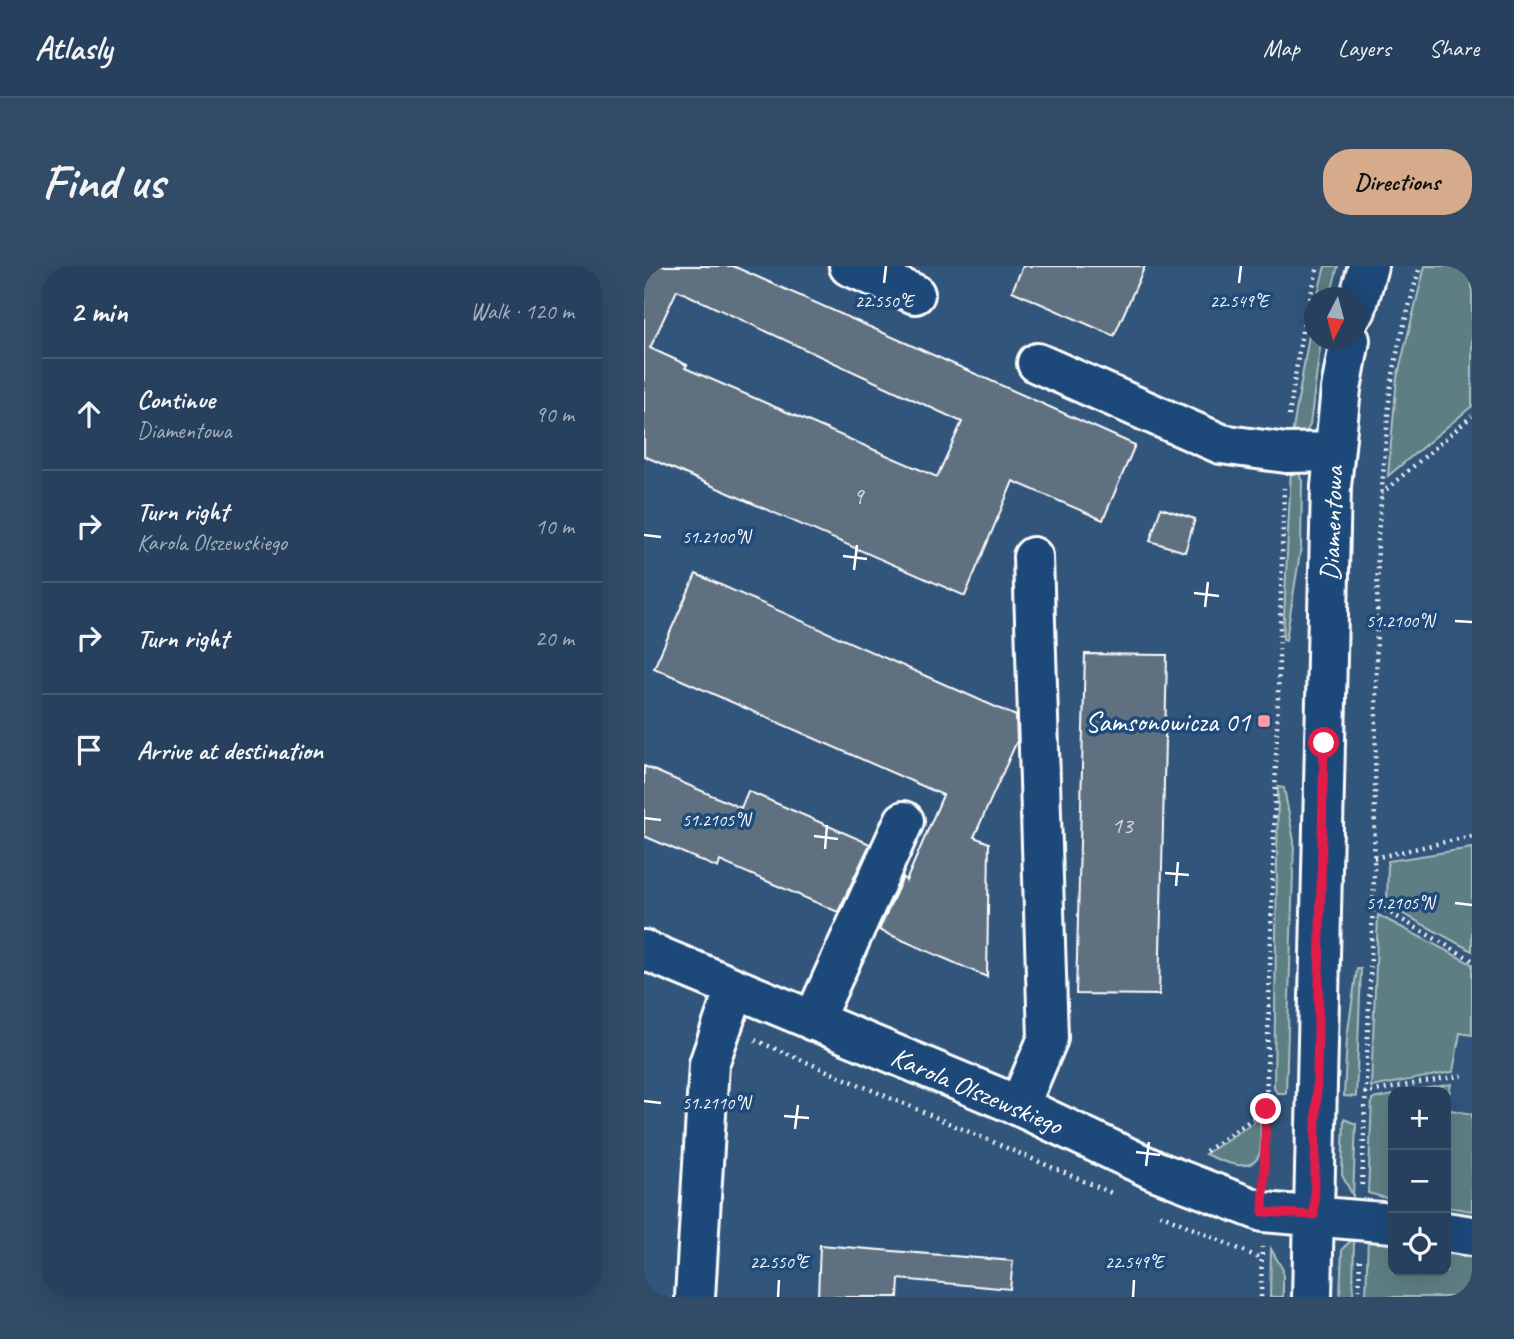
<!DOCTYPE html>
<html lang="en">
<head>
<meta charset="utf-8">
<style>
  :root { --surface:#26405d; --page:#324b66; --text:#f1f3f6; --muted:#a4afbc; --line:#425972; --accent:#d6ab8b }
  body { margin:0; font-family:Caveat,sans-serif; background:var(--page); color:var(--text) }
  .controls { position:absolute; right:21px; bottom:21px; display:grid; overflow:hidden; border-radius:14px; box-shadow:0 7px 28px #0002 }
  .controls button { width:63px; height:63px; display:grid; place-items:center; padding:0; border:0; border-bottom:2px solid var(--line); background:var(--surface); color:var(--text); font:35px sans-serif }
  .compass { position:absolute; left:660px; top:21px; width:63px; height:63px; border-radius:50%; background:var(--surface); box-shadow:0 7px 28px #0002; rotate:186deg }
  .stop { position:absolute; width:21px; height:21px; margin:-16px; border:5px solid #e11d48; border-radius:50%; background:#fff }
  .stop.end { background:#e11d48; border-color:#fff; box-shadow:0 2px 7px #0008 }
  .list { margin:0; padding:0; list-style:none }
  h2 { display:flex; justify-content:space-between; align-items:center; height:91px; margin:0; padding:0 28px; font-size:30px }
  h2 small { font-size:23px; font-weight:400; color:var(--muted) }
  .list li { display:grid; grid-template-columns:46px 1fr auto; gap:21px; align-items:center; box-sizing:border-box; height:112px; padding:0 28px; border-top:2px solid var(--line) }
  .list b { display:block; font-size:26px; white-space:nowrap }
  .list p { margin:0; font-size:23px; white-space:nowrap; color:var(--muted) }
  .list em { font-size:23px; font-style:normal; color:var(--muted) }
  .icon { flex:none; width:38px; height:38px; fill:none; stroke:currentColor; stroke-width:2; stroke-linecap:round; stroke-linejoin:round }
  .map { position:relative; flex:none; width:828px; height:1031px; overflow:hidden; border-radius:28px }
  header { display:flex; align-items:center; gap:42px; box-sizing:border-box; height:98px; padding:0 35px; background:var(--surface); border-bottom:2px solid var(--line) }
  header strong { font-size:33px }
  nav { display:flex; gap:38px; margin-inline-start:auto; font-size:24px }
  .intro { display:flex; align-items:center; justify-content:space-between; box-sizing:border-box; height:168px; padding:0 42px }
  h1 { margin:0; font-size:49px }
  .button { padding:18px 32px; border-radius:28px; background:var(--accent); color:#111; font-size:24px; font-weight:700 }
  main { display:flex; gap:42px; padding:0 42px }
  aside { flex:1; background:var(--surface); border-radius:28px; box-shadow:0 7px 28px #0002 }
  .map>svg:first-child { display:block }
  .green { fill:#5d7f84; stroke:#aebfc2; stroke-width:2 }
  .building { fill:#5f7080; stroke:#fff; stroke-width:2; fill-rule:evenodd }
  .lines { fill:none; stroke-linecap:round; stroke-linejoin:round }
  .minor-casing { stroke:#fff; stroke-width:44 }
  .path { stroke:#fff; stroke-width:4.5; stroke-dasharray:2 5; stroke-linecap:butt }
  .minor { stroke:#1f4a7a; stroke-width:38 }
  .route { stroke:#e11d48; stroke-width:9 }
  .ticks { fill:none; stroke:#fff; stroke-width:2.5 }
  .poi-dot { fill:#ff9aa2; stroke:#1f4a7a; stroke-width:2.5 }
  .labels { text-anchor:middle; stroke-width:7; stroke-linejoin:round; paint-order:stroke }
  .number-label { font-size:24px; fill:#d7dbdf }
  .street-label { font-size:28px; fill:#fff; stroke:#1f4a7a }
  .poi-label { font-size:28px; fill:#fff; stroke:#1f4a7a; text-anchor:end }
  .ticks-label { font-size:18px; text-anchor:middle; fill:#fff; stroke:#1f4a7a; stroke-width:7; stroke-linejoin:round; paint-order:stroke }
</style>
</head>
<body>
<header>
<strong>Atlasly</strong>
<nav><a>Map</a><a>Layers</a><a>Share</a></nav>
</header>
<div class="intro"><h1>Find us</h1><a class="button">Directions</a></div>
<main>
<aside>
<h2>2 min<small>Walk · 120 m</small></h2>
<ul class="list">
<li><svg class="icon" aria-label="ahead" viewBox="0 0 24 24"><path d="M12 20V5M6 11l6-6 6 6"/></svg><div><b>Continue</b><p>Diamentowa</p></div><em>90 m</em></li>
<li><svg class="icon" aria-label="right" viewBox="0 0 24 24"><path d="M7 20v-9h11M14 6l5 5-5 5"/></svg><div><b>Turn right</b><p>Karola Olszewskiego</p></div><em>10 m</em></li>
<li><svg class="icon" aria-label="right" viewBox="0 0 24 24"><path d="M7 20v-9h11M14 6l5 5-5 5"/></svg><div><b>Turn right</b></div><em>20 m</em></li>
<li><svg class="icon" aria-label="arrive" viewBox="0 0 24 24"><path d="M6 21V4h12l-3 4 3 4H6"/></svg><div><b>Arrive at destination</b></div></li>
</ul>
</aside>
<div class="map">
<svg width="828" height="1031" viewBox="0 0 828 1031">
  <rect width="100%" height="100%" fill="#32557c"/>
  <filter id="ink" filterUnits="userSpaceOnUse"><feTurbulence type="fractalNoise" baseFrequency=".0143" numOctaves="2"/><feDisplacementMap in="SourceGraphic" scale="14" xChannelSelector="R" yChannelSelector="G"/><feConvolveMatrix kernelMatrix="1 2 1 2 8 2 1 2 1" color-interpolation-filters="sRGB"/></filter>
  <g filter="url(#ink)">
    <path class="green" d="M 681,0 L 694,0 L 686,31 L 673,31 Z
      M 781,0 L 828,0 L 828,140 L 744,210 L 753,112 Z
      M 670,40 L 670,74 L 677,74 L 666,159 L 661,168 L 647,175 Z
      M 647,202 L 655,208 L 658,215 L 657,281 L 642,374 L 639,373 Z
      M 634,521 L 640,522 L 650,575 L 642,827 L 633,827 L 630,822 Z
      M 828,582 L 828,685 L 743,639 L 744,595 Z
      M 734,649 L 828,698 L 828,769 L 816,767 L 809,806 L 727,821 Z
      M 713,703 L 717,703 L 712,831 L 700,830 L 703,771 Z
      M 807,818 L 802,843 L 828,848 L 828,945 L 802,941 L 802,826 L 763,826 Z
      M 749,829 L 749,934 L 724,927 L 728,833 Z
      M 616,852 C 616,862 618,876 616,886 C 610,911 574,894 561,888 Z
      M 700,853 L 712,858 L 709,930 L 698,909 Z
      M 724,969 L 749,973 L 749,1005 L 802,1005 L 802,981 L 828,985 L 828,1031 L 722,1031 Z
      M 710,972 L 709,1031 L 696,1031 L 698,983 Z
      M 627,983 L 639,1004 L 639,1031 L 626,1031 Z"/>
    <path class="building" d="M 0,0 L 89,0 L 491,179 L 459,254 L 369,215 L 321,330 L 0,190 ZM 33,24 L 318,156 L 293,211 L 41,102 L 43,99 L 6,82 Z
      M 379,0 L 501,0 L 470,70 L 368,25 Z
      M 517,242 L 551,253 L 541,286 L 506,275 Z
      M 52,308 L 372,450 L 373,475 L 330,571 L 345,577 L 343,711 L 235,664 L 259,611 L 262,615 L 299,529 L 10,402 Z
      M 441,388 L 523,389 L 515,729 L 432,728 Z
      M 0,500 L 97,542 L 104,525 L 226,578 L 194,646 L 76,595 L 74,602 L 0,570 Z
      M 176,979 L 369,995 L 366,1023 L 255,1013 L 254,1031 L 174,1031 Z"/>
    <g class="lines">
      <g class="minor-casing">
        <path id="minor" d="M 205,0 L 271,28
          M 712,44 L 724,0
          M 393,97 L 577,178 L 642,187 L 690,186
          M 0,684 L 375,840 L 510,904 L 619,946 L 749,957
          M 169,755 L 260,555
          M 375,840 L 404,772 L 389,291
          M 802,966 L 828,970
          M 51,1031 L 65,798 L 91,723
          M 668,1031 L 687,220 L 697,123 L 706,74"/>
      </g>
      <path class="path" d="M 645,150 L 658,65 L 674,0
        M 737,228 L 828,150
        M 730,592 L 828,570
        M 729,637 L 828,694
        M 111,774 L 470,928
        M 720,827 L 820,809
        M 562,885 L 621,844
        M 620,909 L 640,222
        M 718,919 L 730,612 L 734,270 L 746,125 L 755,77 L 776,0
        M 516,948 L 618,993
        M 617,1031 L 618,981
        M 715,1031 L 716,990"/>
      <use href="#minor" class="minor"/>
    </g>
  </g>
  <g class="lines" filter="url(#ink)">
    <path class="route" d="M 622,843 L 619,946 L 670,949 L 680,477"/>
  </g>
  <path class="ticks" d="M 240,17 L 242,0M 595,17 L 597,0M 0,269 L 17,271M 199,290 L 223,293M 210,304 L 213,279M 550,327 L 575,330M 561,341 L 564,316M 811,355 L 828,356M 0,552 L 17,554M 170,570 L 194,573M 181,583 L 183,559M 521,607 L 545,609M 532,620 L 534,596M 811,637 L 828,639M 0,835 L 17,837M 140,850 L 165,852M 151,863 L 154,839M 492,886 L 516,889M 502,900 L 505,876M 134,1031 L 135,1014M 489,1031 L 490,1014"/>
  <rect class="poi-dot" x="613" y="448" width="14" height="14" rx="3.5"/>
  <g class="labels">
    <g class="number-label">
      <text x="214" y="238">9</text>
      <text x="478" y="567">13</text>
    </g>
    <g class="street-label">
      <text transform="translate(687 258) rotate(-88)" y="10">Diamentowa</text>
      <text transform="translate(333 824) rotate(23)" y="10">Karola Olszewskiego</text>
    </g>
    <g class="poi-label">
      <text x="606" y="465">Samsonowicza 01</text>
    </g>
  </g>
  <g class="ticks-label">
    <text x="240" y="41">22.550°E</text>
    <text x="595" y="41">22.549°E</text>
    <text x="72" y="277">51.2100°N</text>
    <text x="756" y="361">51.2100°N</text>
    <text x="72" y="560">51.2105°N</text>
    <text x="756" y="643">51.2105°N</text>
    <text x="72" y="843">51.2110°N</text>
    <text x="135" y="1002">22.550°E</text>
    <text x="490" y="1002">22.549°E</text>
  </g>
</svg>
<div class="controls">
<button>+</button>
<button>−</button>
<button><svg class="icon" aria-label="locate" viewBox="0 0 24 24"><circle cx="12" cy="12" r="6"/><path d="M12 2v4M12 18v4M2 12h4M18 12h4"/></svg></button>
</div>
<svg class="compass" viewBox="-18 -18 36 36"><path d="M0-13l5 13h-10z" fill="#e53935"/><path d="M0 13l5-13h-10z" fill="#a4afbc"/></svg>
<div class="stop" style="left:680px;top:477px"></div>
<div class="stop end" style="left:622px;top:843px"></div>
</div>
</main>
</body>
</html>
